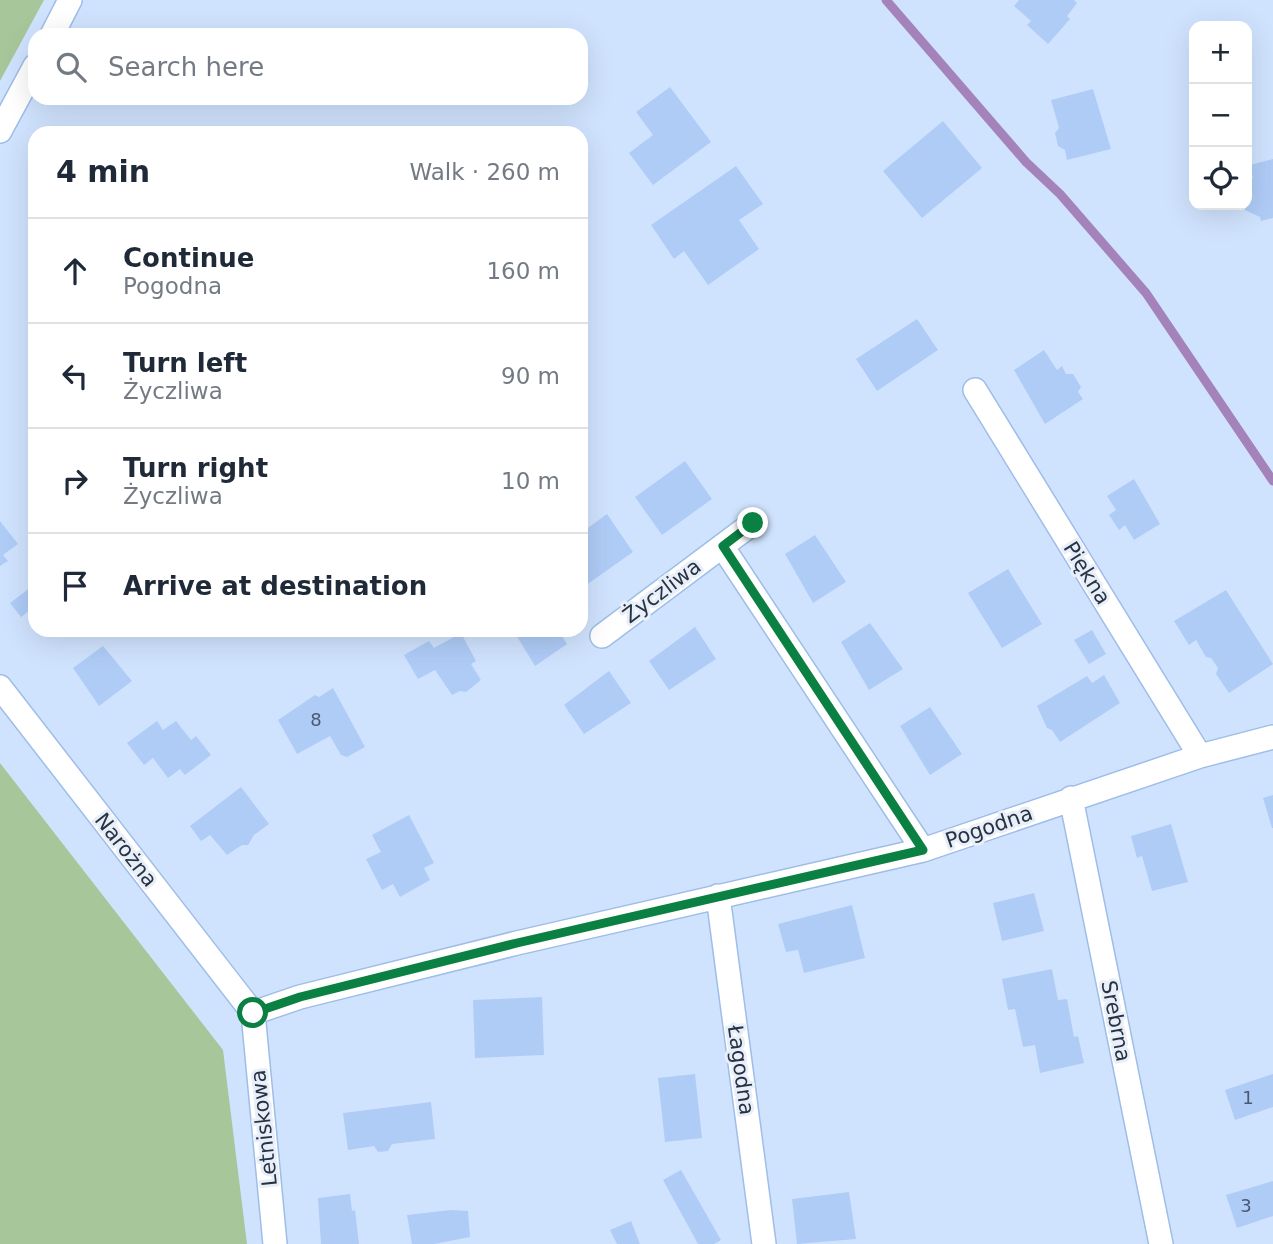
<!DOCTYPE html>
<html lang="en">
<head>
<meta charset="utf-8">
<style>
  :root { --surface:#fff; --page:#f6f6f7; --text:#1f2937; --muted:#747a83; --line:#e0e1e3 }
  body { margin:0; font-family:"DejaVu Sans",sans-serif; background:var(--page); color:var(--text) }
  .controls { position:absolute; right:21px; top:21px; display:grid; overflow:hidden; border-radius:14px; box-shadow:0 7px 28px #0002 }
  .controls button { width:63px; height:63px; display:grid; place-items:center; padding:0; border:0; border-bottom:2px solid var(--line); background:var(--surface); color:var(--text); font:35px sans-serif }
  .stop { position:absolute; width:21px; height:21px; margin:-16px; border:5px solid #0b8043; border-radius:50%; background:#fff }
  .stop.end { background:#0b8043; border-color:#fff; box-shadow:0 2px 7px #0008 }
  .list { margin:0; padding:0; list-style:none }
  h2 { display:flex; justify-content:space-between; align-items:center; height:91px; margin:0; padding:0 28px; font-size:30px }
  h2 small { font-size:23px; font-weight:400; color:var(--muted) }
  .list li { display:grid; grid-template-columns:46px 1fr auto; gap:21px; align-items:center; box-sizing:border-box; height:105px; padding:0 28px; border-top:2px solid var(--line) }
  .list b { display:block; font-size:26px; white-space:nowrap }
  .list p { margin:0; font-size:23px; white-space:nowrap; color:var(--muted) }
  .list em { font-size:23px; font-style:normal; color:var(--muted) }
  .icon { flex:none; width:38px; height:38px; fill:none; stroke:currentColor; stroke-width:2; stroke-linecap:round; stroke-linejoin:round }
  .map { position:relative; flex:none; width:1273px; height:1244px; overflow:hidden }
  .search { position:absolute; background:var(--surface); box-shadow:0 7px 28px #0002; left:28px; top:28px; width:560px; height:77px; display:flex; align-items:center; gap:18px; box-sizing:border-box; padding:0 24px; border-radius:21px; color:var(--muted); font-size:26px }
  .panel { position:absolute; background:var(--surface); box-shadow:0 7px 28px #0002; left:28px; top:126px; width:560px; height:511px; border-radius:21px }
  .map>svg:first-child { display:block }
  .green { fill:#a7c79a }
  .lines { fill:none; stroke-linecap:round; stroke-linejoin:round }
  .stream { stroke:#a482ba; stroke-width:9 }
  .building { fill:#afccf7 }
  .street-casing { stroke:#9ebde8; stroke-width:26 }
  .street { stroke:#fff; stroke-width:23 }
  .route { stroke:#0b8043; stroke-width:9 }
  .labels { text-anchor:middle; stroke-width:6; stroke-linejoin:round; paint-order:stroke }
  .number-label { font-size:18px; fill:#495971 }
  .street-label { font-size:21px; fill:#273344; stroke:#e9eff8 }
</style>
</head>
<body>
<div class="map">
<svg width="1273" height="1244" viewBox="0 0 1273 1244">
  <rect width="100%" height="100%" fill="#d0e3fe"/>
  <path class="green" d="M 0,0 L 44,0 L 0,81 Z
    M 0,763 L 223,1050 L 247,1244 L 0,1244 Z"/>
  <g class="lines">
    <path class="stream" d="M 886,0 L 1026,162 L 1060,194 L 1146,293 L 1273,481"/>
  </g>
  <path class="building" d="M 1019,0 L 1074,0 L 1077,3 L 1067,16 L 1070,19 L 1048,44 L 1027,25 L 1031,21 L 1014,6 Z
    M 670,87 L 711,142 L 653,185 L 629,153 L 653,135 L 636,112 Z
    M 1093,89 L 1111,149 L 1067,160 L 1065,150 L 1058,146 L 1055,133 L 1059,128 L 1051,100 Z
    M 943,121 L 982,168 L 922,218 L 883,171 Z
    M 1273,159 L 1273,218 L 1261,221 L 1260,217 L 1245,210 L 1247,179 L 1253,178 L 1250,165 Z
    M 736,166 L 763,204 L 739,220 L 759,249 L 708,285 L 684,251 L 674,259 L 651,225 Z
    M 917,319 L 938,350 L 877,391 L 856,359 Z
    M 1044,350 L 1057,370 L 1062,366 L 1066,374 L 1073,374 L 1081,387 L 1078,392 L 1083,399 L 1045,424 L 1014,370 Z
    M 685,461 L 712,499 L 662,535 L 635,497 Z
    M 1134,479 L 1160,524 L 1134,540 L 1125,525 L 1119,530 L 1109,515 L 1116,510 L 1107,496 Z
    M 607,514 L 633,552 L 582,588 L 581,533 Z
    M 0,521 L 18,544 L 3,555 L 8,561 L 0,566 Z
    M 815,535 L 846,582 L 813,603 L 785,554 Z
    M 1008,569 L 1042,624 L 1002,648 L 968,593 Z
    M 35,584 L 35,606 L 21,617 L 10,603 Z
    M 1226,590 L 1273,664 L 1229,693 L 1216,674 L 1218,668 L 1211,658 L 1206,657 L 1196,640 L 1189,645 L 1174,621 Z
    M 870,623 L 903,669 L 869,690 L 841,642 Z
    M 695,627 L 716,659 L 669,690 L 649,661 Z
    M 513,630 L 558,630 L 567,644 L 535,666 Z
    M 1092,630 L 1106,654 L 1089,664 L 1074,640 Z
    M 461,633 L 476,661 L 471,664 L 481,680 L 466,692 L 460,691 L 452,695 L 435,670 L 418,679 L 404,655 L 429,641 L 434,648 Z
    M 103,646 L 132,681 L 99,706 L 73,668 Z
    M 609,671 L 631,703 L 584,734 L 564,705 Z
    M 1104,675 L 1120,703 L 1060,742 L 1052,730 L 1047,728 L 1037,706 L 1087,676 L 1092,683 Z
    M 333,688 L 365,747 L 347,757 L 341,755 L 330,736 L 297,754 L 278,720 L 315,695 L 319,697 Z
    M 930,707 L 962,754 L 930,775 L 900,726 Z
    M 157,721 L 163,730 L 176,721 L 191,740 L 196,736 L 211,755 L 185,775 L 180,769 L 168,778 L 153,758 L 144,765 L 127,743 Z
    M 241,787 L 269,824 L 254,835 L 248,845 L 242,845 L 227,855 L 210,835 L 201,841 L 190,826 Z
    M 1273,795 L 1273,828 L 1272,828 L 1263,798 Z
    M 409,815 L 434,863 L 424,868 L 430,880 L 400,897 L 393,884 L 382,890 L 366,859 L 381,852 L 372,835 Z
    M 1171,824 L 1188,882 L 1152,891 L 1142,856 L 1137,858 L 1131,836 Z
    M 1034,893 L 1044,931 L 1002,941 L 993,903 Z
    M 852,905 L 865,958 L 804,973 L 798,950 L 786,952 L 778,924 Z
    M 1052,969 L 1058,1000 L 1067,999 L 1074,1037 L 1078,1036 L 1084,1063 L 1040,1073 L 1035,1045 L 1023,1047 L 1015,1009 L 1008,1010 L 1002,979 Z
    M 542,997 L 544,1055 L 475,1058 L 473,1000 Z
    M 695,1074 L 702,1138 L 665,1142 L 658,1078 Z
    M 1273,1074 L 1273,1107 L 1235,1120 L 1225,1090 Z
    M 431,1102 L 435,1139 L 392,1144 L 388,1151 L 378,1152 L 374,1146 L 348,1150 L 343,1113 Z
    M 681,1170 L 721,1240 L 714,1244 L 698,1244 L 663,1180 Z
    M 1273,1181 L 1273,1216 L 1237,1228 L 1226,1195 Z
    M 849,1192 L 856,1239 L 797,1244 L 792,1199 Z
    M 350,1194 L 352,1211 L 355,1210 L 359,1244 L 321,1244 L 318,1198 Z
    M 451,1210 L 468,1211 L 470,1237 L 434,1244 L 412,1244 L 407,1215 Z
    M 631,1221 L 640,1244 L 617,1244 L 610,1230 Z"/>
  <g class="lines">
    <g class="street-casing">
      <path id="street" d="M 52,35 L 70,0
        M 0,131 L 35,66
        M 975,390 L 1200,756
        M 722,546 L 923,850
        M 602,636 L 753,523
        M 0,687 L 253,1013
        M 1071,798 L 1161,1244
        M 718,896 L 764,1244
        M 253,1013 L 300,997 L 517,943 L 923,850 L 1200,756 L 1273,737
        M 253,1013 L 275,1244"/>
    </g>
    <use href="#street" class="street"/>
  </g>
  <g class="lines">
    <path class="route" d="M 253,1013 L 300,997 L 517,943 L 923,850 L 723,546 L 753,523"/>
  </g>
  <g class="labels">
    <g class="number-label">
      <text x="316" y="726">8</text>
      <text x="1248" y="1104">1</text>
      <text x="1246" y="1212">3</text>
    </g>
    <g class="street-label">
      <text transform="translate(1087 573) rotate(58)" y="7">Piękna</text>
      <text transform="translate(662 591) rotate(-37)" y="7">Życzliwa</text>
      <text transform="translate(989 827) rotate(-19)" y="7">Pogodna</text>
      <text transform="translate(126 850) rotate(52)" y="7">Narożna</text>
      <text transform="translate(1116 1021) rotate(79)" y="7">Srebrna</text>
      <text transform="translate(741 1070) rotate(82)" y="7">Łagodna</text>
      <text transform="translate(264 1128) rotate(-96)" y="7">Letniskowa</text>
    </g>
  </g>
</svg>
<div class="controls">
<button>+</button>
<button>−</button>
<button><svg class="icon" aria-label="locate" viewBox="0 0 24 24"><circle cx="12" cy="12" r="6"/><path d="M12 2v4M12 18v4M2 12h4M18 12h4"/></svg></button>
</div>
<div class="stop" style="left:253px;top:1013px"></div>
<div class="stop end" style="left:753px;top:523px"></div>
<div class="search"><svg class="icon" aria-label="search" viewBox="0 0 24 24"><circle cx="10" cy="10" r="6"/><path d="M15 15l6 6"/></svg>Search here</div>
<section class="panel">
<h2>4 min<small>Walk · 260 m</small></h2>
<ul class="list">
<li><svg class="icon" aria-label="ahead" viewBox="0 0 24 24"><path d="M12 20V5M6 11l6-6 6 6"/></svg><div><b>Continue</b><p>Pogodna</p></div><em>160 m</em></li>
<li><svg class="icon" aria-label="left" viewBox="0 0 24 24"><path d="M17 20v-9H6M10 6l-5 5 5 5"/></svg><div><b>Turn left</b><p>Życzliwa</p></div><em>90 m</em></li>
<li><svg class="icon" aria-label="right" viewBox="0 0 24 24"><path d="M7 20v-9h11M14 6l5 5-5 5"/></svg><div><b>Turn right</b><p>Życzliwa</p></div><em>10 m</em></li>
<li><svg class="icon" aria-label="arrive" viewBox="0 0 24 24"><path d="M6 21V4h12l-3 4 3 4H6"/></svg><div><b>Arrive at destination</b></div></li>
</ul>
</section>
</div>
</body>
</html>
